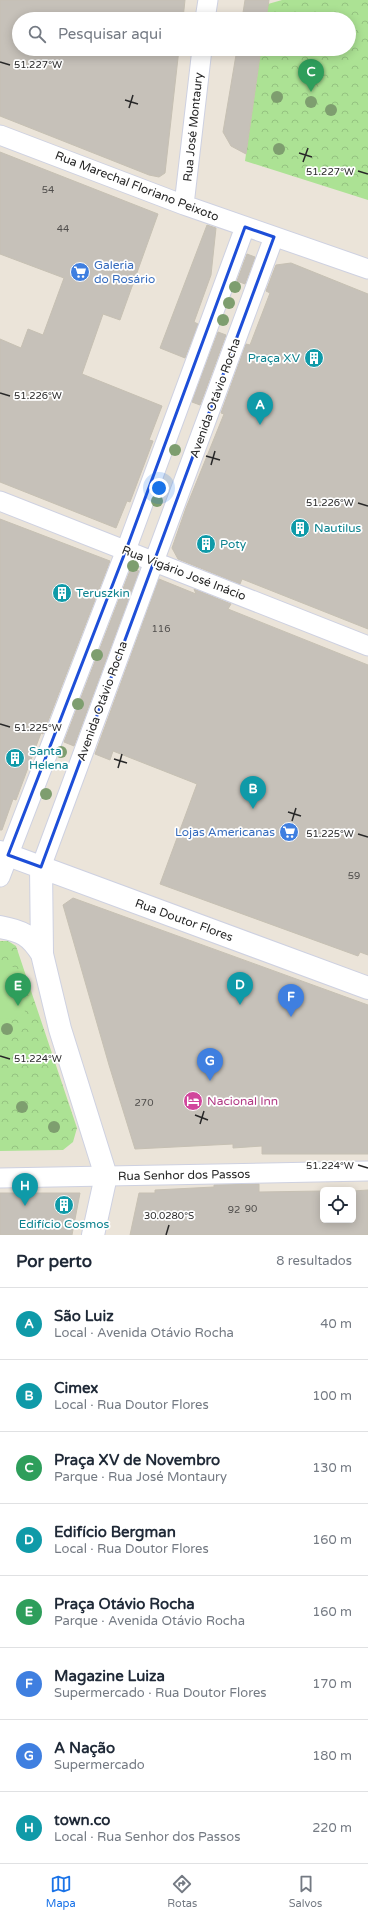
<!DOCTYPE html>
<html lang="pt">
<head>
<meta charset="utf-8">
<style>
  :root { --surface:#fff; --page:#f2f2f3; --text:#1f2937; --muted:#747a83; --line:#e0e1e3; --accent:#1a73e8 }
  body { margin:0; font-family:"Varela Round",sans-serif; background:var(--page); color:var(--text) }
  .controls { position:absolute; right:12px; bottom:12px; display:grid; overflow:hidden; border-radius:6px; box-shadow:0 2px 10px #0003 }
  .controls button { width:36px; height:36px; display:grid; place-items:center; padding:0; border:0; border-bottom:1px solid var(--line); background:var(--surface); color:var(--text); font:20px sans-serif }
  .you { position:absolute; left:159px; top:488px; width:14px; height:14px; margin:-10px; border:3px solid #fff; border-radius:50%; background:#1a73e8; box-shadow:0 0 0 6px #1a73e833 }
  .badge { display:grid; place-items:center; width:26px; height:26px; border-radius:50%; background:var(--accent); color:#fff; font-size:13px; font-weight:700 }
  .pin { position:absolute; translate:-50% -33px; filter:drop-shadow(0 1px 2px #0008) }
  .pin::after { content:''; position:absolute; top:21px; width:14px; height:12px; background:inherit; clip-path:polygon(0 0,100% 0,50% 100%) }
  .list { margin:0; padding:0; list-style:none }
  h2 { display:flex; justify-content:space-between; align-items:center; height:52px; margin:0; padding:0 16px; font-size:17px }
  h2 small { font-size:13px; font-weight:400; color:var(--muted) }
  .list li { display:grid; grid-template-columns:26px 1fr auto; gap:12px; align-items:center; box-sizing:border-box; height:72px; padding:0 16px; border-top:1px solid var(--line) }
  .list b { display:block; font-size:15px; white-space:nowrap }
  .list p { margin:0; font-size:13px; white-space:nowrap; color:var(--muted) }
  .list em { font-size:13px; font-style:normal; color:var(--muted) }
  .icon { flex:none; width:22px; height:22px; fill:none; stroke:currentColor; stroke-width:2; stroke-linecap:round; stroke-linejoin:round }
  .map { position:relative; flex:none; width:368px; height:1235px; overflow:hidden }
  .search { position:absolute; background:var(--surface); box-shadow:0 2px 10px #0003; left:12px; right:12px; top:12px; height:44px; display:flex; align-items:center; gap:10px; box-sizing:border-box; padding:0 14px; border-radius:22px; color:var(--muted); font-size:15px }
  .sheet { height:628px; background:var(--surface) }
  nav { display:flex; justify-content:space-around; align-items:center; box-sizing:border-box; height:56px; border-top:1px solid var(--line); background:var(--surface); font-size:11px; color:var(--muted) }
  nav a { display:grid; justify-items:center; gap:2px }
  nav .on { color:var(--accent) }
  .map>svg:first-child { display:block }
  .forest { fill:url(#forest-crowns) }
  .garden { fill:#ace294 }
  .building { fill:#c6c1b9; stroke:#c6c0b3 }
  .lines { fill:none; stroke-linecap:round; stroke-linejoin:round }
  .street-casing { stroke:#ced1e1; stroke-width:21 }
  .secondary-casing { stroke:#ced1e1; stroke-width:24 }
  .street { stroke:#fff; stroke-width:19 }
  .secondary { stroke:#fff; stroke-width:22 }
  .tree { fill:#7e9e6f }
  .marked { fill:none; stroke:#1d4ed8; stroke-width:3; stroke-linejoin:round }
  .ticks { fill:none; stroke:#282828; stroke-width:1.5 }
  .labels { text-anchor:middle; stroke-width:3.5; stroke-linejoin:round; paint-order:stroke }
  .number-label { font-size:10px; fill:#504e4c }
  .street-label { font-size:12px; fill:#282828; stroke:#fff }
  .shop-label { font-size:12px; fill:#366cbe; stroke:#fff; text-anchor:start }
  .culture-label { font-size:12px; fill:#0d838f; stroke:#fff; text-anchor:start }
  .hotel-label { font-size:12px; fill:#b23c85; stroke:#fff; text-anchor:start }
  .ticks-label { font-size:10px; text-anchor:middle; fill:#282828; stroke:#fff; stroke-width:3.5; stroke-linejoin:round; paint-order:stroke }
</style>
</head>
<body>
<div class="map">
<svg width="368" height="1235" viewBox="0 0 368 1235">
  <defs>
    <pattern id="forest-crowns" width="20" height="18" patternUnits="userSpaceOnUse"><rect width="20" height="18" fill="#ace294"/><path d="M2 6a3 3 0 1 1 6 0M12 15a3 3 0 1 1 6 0" fill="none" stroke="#94c280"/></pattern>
  </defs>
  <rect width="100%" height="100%" fill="#ebe4d9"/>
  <path class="forest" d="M 282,0 L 368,0 L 368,200 L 245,161 L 261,49 L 349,49 L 349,19 L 266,19 L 268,4 Z
    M 0,941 L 8,941 L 16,946 L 77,1128 L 73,1142 L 63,1150 L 0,1151 Z"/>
  <path class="garden" d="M 0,967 L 16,967 L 25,1012 C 19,1019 8,1019 0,1018 Z"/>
  <path class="building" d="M 0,0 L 185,0 L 183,19 L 19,19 L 19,49 L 179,49 L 165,173 L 159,177 L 149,175 L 0,116 Z
    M 245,0 L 269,0 L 266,19 L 242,19 Z
    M 237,49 L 261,49 L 246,154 L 231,146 L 223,132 Z
    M 0,152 L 158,214 L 120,320 L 103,314 L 82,374 L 162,406 L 149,440 L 153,441 L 130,502 L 127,501 L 116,528 L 0,482 L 0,339 L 21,348 L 28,329 L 43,335 L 64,278 L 0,254 Z
    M 207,225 L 216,228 L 211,275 L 194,322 L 198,324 L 185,358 L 160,348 Z
    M 247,254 L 255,257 L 245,284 L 237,281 Z
    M 291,263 L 368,294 L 368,629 L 242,579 L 240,584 L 178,559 L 172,548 L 186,508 L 224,414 L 221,413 L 246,344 L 250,345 L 270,293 L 266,291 L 276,265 Z
    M 218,332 L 226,335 L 200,405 L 192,402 Z
    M 0,519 L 110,561 L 43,734 L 41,733 L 16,800 L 13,799 L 2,830 L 0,830 Z
    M 131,568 L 139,571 L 74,746 L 64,742 Z
    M 159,579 L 196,594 L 194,589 L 231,604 L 228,609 L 368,665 L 368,955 L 360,952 L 358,956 L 160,884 L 197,784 L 113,751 L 110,760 L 95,754 Z
    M 73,898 L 368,1005 L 368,1154 L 262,1154 L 262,1146 L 233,1148 L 233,1144 L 135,1149 L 109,1065 L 63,905 Z
    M 259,1184 L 259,1192 L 323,1191 L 323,1220 L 353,1220 L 353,1191 L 368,1190 L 368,1235 L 130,1235 L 139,1193 L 155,1193 L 155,1190 L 214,1187 L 214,1185 Z
    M 0,1193 L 80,1193 L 72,1235 L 0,1235 Z"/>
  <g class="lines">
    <g class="street-casing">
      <path id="street" d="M 205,19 L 208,0
        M 0,135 L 184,205 L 368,269
        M 184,205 L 202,49
        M 0,501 L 368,646
        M 41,867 L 274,237
        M 0,877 L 126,550 L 245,227
        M 0,1178 L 368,1171"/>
    </g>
    <g class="secondary-casing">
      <path id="secondary" d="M 0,852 L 368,988
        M 41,867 L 42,954 L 60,1029 L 106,1176 L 93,1235
        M 0,927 C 22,931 30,935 42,954"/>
    </g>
    <use href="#street" class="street"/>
    <use href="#secondary" class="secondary"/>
  </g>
  <g class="tree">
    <circle cx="277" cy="97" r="6"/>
    <circle cx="311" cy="102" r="6"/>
    <circle cx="331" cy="110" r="6"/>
    <circle cx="279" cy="149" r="6"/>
    <circle cx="235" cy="287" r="6"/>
    <circle cx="229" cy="303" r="6"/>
    <circle cx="223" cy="320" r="6"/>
    <circle cx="175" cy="450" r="6"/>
    <circle cx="157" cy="501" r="6"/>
    <circle cx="133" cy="566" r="6"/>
    <circle cx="97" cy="655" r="6"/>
    <circle cx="78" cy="704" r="6"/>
    <circle cx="61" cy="752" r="6"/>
    <circle cx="46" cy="794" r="6"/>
    <circle cx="7" cy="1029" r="6"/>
    <circle cx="22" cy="1107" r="6"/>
    <circle cx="54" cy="1127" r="6"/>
  </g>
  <path class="marked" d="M 245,227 L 274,237 L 41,867 L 8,855 L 126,550 Z"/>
  <path class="ticks" d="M 0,62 L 10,65M 125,100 L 138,104M 129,108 L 133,95M 299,153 L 312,157M 303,162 L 308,148M 358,171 L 368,174M 0,393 L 10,396M 206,456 L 220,460M 211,465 L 215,451M 358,503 L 368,506M 0,724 L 10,727M 114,759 L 127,763M 118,768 L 122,754M 288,812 L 301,816M 292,821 L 296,808M 358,834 L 368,837M 0,1056 L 10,1059M 195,1115 L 208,1120M 200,1124 L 204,1111M 358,1165 L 368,1168M 166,1235 L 169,1225"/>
  <defs>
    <g id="supermarket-disc" transform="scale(1)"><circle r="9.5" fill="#3f7fe0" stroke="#fff"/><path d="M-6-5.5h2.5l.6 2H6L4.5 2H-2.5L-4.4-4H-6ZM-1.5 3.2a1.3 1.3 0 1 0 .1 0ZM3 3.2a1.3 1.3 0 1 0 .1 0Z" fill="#fff"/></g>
    <g id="building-disc" transform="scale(1)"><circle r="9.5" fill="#0f9aa8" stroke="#fff"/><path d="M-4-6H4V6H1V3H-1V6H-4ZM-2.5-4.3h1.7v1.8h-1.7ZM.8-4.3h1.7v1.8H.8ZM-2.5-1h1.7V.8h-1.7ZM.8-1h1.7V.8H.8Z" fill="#fff"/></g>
    <g id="hotel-disc" transform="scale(1)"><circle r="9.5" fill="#d1479c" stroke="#fff"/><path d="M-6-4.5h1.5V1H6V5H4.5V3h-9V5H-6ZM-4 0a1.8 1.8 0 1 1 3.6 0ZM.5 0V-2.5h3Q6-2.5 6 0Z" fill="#fff"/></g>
  </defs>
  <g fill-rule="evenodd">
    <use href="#supermarket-disc" x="80" y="272"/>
    <use href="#building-disc" x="314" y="358"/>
    <use href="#building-disc" x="300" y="528"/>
    <use href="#building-disc" x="206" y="544"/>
    <use href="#building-disc" x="62" y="593"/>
    <use href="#building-disc" x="15" y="758"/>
    <use href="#supermarket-disc" x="289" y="832"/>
    <use href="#hotel-disc" x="193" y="1101"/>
    <use href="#building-disc" x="64" y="1205"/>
  </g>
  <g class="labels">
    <g class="number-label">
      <text x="48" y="193">54</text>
      <text x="63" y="232">44</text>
      <text x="161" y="632">116</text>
      <text x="354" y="879">59</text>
      <text x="144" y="1106">270</text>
      <text x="251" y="1212">90</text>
      <text x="234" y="1213">92</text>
    </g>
    <g class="street-label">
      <text transform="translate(193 127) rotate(-84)" y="4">Rua José Montaury</text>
      <text transform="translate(137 186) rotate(21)" y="4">Rua Marechal Floriano Peixoto</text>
      <text transform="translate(215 398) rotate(-70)" y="4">Avenida Otávio Rocha</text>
      <text transform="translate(184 573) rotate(21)" y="4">Rua Vigário José Inácio</text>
      <text transform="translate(102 701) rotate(-70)" y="4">Avenida Otávio Rocha</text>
      <text transform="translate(184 920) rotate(20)" y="4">Rua Doutor Flores</text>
      <text transform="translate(184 1175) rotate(-1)" y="4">Rua Senhor dos Passos</text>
    </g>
    <g class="shop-label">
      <text x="94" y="269">Galeria<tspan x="94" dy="14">do Rosário</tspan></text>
      <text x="275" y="836" text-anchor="end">Lojas Americanas</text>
    </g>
    <g class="culture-label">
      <text x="300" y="362" text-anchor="end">Praça XV</text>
      <text x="314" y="532">Nautilus</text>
      <text x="220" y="548">Poty</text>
      <text x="76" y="597">Teruszkin</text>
      <text x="29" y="755">Santa<tspan x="29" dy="14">Helena</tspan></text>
      <text x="64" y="1228" text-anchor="middle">Edifício Cosmos</text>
    </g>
    <g class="hotel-label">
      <text x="207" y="1105">Nacional Inn</text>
    </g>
  </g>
  <g class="ticks-label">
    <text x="38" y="68">51.227°W</text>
    <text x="330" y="175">51.227°W</text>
    <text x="38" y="399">51.226°W</text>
    <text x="330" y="506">51.226°W</text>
    <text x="38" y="731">51.225°W</text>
    <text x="330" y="837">51.225°W</text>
    <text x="38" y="1062">51.224°W</text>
    <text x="330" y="1169">51.224°W</text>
    <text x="169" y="1219">30.0280°S</text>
  </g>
</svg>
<div class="controls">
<button><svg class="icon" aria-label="locate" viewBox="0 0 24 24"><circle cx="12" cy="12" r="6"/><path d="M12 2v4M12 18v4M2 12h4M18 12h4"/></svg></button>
</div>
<div class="you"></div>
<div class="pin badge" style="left:260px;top:425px;background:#0f9aa8">A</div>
<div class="pin badge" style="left:253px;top:809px;background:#0f9aa8">B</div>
<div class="pin badge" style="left:311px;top:92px;background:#2e9e5b">C</div>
<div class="pin badge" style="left:240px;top:1005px;background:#0f9aa8">D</div>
<div class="pin badge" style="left:18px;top:1006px;background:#2e9e5b">E</div>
<div class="pin badge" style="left:291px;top:1017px;background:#3f7fe0">F</div>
<div class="pin badge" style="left:210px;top:1081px;background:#3f7fe0">G</div>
<div class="pin badge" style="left:25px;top:1206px;background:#0f9aa8">H</div>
<div class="search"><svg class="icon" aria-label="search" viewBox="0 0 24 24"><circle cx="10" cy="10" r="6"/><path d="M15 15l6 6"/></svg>Pesquisar aqui</div>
</div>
<section class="sheet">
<h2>Por perto<small>8 resultados</small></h2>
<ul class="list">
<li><span class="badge" style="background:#0f9aa8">A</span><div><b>São Luiz</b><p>Local · Avenida Otávio Rocha</p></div><em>40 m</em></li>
<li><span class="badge" style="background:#0f9aa8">B</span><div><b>Cimex</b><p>Local · Rua Doutor Flores</p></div><em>100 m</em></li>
<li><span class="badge" style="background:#2e9e5b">C</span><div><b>Praça XV de Novembro</b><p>Parque · Rua José Montaury</p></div><em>130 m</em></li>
<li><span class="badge" style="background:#0f9aa8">D</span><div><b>Edifício Bergman</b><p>Local · Rua Doutor Flores</p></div><em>160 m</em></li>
<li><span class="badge" style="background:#2e9e5b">E</span><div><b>Praça Otávio Rocha</b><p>Parque · Avenida Otávio Rocha</p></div><em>160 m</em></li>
<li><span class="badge" style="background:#3f7fe0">F</span><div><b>Magazine Luiza</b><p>Supermercado · Rua Doutor Flores</p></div><em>170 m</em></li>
<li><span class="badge" style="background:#3f7fe0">G</span><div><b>A Nação</b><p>Supermercado</p></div><em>180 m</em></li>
<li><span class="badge" style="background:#0f9aa8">H</span><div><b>town.co</b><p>Local · Rua Senhor dos Passos</p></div><em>220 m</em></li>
</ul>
</section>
<nav>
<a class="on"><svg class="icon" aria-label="map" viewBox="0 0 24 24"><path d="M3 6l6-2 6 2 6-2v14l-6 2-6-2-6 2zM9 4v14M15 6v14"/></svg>Mapa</a>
<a><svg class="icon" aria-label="directions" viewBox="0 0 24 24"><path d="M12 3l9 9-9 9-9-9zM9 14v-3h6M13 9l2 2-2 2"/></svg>Rotas</a>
<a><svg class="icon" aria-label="saved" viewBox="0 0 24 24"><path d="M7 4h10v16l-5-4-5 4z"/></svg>Salvos</a>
</nav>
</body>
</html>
